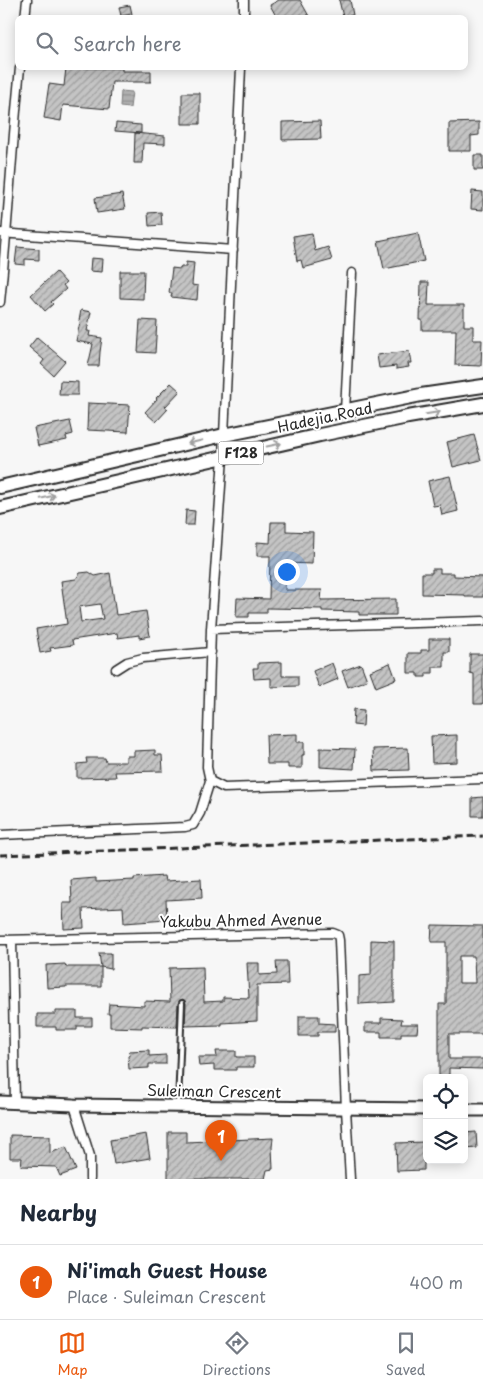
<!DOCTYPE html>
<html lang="en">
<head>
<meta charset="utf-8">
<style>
  :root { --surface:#fff; --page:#f2f2f3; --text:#1f2937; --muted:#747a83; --line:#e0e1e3; --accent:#ea580c }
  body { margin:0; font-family:"Playpen Sans",sans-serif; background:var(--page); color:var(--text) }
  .controls { position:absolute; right:15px; bottom:15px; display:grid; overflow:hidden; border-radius:8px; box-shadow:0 2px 12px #0003 }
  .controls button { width:45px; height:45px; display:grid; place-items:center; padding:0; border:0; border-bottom:1px solid var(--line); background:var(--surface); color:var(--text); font:25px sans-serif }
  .you { position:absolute; left:286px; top:571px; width:18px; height:18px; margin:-12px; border:4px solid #fff; border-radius:50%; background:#1a73e8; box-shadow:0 0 0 8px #1a73e833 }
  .badge { display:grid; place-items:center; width:32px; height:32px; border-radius:50%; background:var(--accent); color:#fff; font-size:16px; font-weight:700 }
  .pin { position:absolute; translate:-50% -41px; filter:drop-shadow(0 1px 2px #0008) }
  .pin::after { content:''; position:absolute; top:26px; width:18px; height:15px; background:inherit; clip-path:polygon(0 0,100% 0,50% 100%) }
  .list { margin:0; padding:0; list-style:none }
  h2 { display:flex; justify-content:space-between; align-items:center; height:65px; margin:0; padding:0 20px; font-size:21px }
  h2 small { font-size:16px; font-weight:400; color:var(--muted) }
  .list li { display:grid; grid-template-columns:32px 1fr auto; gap:15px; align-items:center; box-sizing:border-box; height:75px; padding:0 20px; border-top:1px solid var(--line) }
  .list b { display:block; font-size:19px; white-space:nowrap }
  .list p { margin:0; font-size:16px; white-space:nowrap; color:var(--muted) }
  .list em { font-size:16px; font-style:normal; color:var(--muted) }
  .icon { flex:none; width:28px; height:28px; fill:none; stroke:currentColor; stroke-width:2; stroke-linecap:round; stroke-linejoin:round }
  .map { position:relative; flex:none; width:483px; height:1179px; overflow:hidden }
  .search { position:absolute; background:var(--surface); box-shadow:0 2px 12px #0003; left:15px; right:15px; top:15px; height:55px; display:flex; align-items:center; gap:12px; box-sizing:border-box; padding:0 18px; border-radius:8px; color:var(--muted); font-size:19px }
  .sheet { height:140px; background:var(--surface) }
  nav { display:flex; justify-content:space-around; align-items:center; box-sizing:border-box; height:70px; border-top:1px solid var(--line); background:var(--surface); font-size:14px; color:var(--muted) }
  nav a { display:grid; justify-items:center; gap:2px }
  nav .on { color:var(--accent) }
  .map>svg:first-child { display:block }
  .water { fill:url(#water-rules); stroke:#7b7b7b }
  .building { fill:url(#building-hatch); stroke:#2b2b2b; fill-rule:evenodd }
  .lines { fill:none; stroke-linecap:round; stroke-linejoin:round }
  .lane-casing { stroke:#2b2b2b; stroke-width:8 }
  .street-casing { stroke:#2b2b2b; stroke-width:11 }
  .secondary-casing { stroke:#2b2b2b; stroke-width:15 }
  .primary-casing { stroke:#2b2b2b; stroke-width:16 }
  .lane { stroke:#fff; stroke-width:4 }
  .street { stroke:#fff; stroke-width:8 }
  .secondary { stroke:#fff; stroke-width:11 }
  .primary { stroke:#fff; stroke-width:12 }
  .rail { stroke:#2b2b2b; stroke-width:3; stroke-dasharray:8 4; stroke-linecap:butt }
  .oneway { stroke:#a0a0a0 }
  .labels { text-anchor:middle; stroke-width:4; stroke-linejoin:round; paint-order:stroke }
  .shield { fill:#fff; stroke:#6b6b6b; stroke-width:1 }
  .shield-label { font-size:14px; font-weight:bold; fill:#2b2b2b }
  .street-label { font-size:15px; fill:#2b2b2b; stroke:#fff }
</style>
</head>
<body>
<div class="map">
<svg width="483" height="1179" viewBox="0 0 483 1179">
  <defs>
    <pattern id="water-rules" width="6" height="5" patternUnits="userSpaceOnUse" patternTransform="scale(1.25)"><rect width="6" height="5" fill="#b0b0b0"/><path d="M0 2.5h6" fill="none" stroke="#8f8f8f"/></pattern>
    <pattern id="building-hatch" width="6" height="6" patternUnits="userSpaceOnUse" patternTransform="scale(1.25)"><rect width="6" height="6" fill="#c4c4c4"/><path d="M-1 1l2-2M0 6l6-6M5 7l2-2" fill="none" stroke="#9f9f9f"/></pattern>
  </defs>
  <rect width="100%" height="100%" fill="#f7f7f7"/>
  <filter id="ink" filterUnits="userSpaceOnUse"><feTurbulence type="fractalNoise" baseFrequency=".02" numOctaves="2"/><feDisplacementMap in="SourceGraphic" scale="10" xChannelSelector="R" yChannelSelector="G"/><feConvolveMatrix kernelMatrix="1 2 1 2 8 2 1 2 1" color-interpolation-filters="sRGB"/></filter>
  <g filter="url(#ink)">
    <path class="water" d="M 121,91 L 132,92 L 130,108 L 120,107 Z"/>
    <path class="building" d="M 279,0 L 300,0 L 310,18 L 291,18 L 290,15 L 284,18 L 277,18 L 270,5 Z
      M 339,0 L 350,0 L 353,15 L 343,17 Z
      M 130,5 L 132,14 L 121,16 L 119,7 Z
      M 66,68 L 122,68 L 122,71 L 151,71 L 151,82 L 112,82 L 109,109 L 63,105 L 61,121 L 44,118 L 49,84 L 64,86 Z
      M 182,93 L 200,93 L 200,124 L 182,124 Z
      M 320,121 L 321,139 L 282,140 L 282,122 Z
      M 479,122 L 479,135 L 471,136 L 471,151 L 449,151 L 449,123 Z
      M 116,123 L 141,125 L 141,133 L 115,131 Z
      M 135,133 L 165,136 L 165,144 L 143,143 L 142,163 L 134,163 Z
      M 474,155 L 483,155 L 483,170 L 474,170 Z
      M 472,191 L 483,192 L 483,210 L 471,209 Z
      M 122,194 L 125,209 L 97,213 L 95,198 Z
      M 161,212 L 162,225 L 149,226 L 148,213 Z
      M 312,233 L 315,251 L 328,247 L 332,260 L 303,268 L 301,260 L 297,261 L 293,236 Z
      M 418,233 L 424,261 L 384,269 L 378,241 Z
      M 17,247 L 39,249 L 39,260 L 25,259 L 25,265 L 15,264 Z
      M 91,258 L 103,259 L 102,272 L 90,271 Z
      M 186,262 L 194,263 L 192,285 L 198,286 L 197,300 L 171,297 L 172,293 L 169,293 L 172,268 L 180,269 L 181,267 L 186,267 Z
      M 120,271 L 144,271 L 143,299 L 120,298 Z
      M 56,272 L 66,283 L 63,285 L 66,289 L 51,302 L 53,304 L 45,311 L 31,295 Z
      M 421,282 L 429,282 L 428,305 L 464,305 L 464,326 L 473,326 L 473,340 L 482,340 L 481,366 L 455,365 L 456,330 L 422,330 L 422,320 L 420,320 Z
      M 81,310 L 91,312 L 87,331 L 90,331 L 89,336 L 102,338 L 100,352 L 99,366 L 88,366 L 93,344 L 76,341 L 80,322 L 79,321 Z
      M 140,320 L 157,321 L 155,353 L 138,352 Z
      M 37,337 L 65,361 L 53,375 L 41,364 L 44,360 L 29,347 Z
      M 409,351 L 411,363 L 408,363 L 409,367 L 396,369 L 396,366 L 379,368 L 377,355 Z
      M 60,381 L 78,382 L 78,395 L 59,395 Z
      M 171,383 L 180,391 L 165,407 L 168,409 L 156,422 L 145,412 L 157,399 L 156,398 Z
      M 88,403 L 130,405 L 128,432 L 87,430 Z
      M 70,421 L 73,434 L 66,436 L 67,440 L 38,446 L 34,428 Z
      M 474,435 L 481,460 L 453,467 L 447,442 Z
      M 450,476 L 458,511 L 442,515 L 440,505 L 433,506 L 428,481 Z
      M 186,510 L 195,511 L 194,525 L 185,525 Z
      M 271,522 L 286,522 L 286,531 L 313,532 L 312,564 L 286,563 L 285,590 L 322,590 L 321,600 L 396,599 L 396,615 L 359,615 L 359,612 L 322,611 L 322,609 L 267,608 L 267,613 L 249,613 L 249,617 L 236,617 L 237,598 L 269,599 L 270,556 L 257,556 L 257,542 L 270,543 Z
      M 432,569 L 440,569 L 440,573 L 454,573 L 454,576 L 483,577 L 483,597 L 465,597 L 465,595 L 422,594 L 422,573 L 432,573 Z
      M 89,572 L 95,576 L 110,573 L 116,615 L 146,611 L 150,636 L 139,638 L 139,635 L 118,638 L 117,633 L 72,640 L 73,645 L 50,648 L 51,651 L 40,653 L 36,629 L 67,624 L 61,581 L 76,579 L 80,573 ZM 100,604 L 103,619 L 81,622 L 79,607 Z
      M 429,639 L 449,639 L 449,652 L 444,652 L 444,667 L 433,667 L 433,673 L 426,673 L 426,677 L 418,677 L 418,673 L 408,673 L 408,653 L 421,653 L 421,650 L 429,650 Z
      M 470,654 L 483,654 L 483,704 L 474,704 L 474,674 L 470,673 Z
      M 282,662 L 282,676 L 298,676 L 298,686 L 271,687 L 271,678 L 254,679 L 253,668 L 258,668 L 258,663 Z
      M 332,663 L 338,679 L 319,687 L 313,671 Z
      M 390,663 L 396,679 L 376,687 L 370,671 Z
      M 361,664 L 367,680 L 348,687 L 342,671 Z
      M 354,709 L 364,710 L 363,726 L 353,725 Z
      M 297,734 L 297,742 L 304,742 L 304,755 L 302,755 L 302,768 L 288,768 L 288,764 L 267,764 L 266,735 Z
      M 457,735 L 457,762 L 432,763 L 431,736 Z
      M 320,748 L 355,749 L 354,769 L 320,767 Z
      M 408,748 L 409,770 L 374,771 L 373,749 Z
      M 155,750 L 155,755 L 162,755 L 163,771 L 115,772 L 116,777 L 77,778 L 77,764 L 87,763 L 86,758 L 105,758 L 106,762 L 126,762 L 126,756 L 134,756 L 134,751 Z
      M 483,797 L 483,816 L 472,816 L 472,798 Z
      M 164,876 L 165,881 L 201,879 L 202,898 L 166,900 L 167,920 L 124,923 L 123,907 L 83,909 L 84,928 L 64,929 L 63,903 L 72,903 L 71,880 L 96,878 L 96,882 L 134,880 L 134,878 Z
      M 432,925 L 483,926 L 483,1034 L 449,1034 L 449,1059 L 483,1059 L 483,1069 L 449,1068 L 449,1078 L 439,1078 L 439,1004 L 446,1004 L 446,942 L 431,942 ZM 459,956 L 474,956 L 475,983 L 459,983 Z
      M 371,940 L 394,941 L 394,1002 L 359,1004 L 359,976 L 371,975 Z
      M 99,953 L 111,953 L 111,969 L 101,967 Z
      M 276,961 L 287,961 L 288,984 L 257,985 L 257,1021 L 222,1023 L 222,1025 L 185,1026 L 186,1003 L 184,1000 L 182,999 L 178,1003 L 177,1027 L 142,1026 L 142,1028 L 110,1027 L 110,1014 L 108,1014 L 109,1004 L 144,1006 L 144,1001 L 170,1002 L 169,968 L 203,967 L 204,1002 L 223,1001 L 223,997 L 249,998 L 247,963 L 259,963 L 259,975 L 277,974 Z
      M 65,964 L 66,967 L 101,967 L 101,986 L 66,986 L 66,987 L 47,988 L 46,965 Z
      M 56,1011 L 77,1011 L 77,1018 L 92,1018 L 92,1026 L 77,1026 L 77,1030 L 56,1030 L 56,1027 L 37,1027 L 37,1014 L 56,1014 Z
      M 299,1016 L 319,1016 L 319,1023 L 335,1024 L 335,1032 L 318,1032 L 318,1036 L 299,1036 Z
      M 381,1018 L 402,1019 L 401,1024 L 418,1024 L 417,1033 L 401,1033 L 401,1037 L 381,1037 L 381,1032 L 365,1032 L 365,1023 L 381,1023 Z
      M 149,1050 L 149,1056 L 166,1055 L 166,1064 L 149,1064 L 149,1068 L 129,1069 L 128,1056 L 130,1056 L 129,1051 Z
      M 216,1051 L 236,1051 L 236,1057 L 254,1057 L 254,1067 L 236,1067 L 236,1070 L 214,1070 L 214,1065 L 199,1066 L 198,1057 L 217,1057 Z
      M 168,1132 L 186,1132 L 186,1142 L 273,1138 L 272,1147 L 273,1169 L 267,1170 L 265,1179 L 168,1179 Z
      M 476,1132 L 477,1148 L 464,1149 L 464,1133 Z
      M 146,1134 L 150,1158 L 114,1164 L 110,1140 Z
      M 10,1135 L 50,1136 L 50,1153 L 66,1147 L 76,1170 L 60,1176 L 56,1167 L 21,1166 L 22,1158 L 10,1158 Z
      M 424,1142 L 424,1170 L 397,1171 L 396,1143 Z"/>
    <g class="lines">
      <g class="lane-casing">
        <path id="lane" d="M 178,1104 L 182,1003"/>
      </g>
      <g class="street-casing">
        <path id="street" d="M 25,18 L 27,0
          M 244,18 L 244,0
          M 241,68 L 223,457 L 211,629 L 207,767 L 210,781 L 224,788 L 483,779
          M 0,233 L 233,250
          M 0,302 C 8,224 12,145 20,68
          M 345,411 L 352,273
          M 211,629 L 483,621
          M 116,669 L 127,662 L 143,658 L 211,652
          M 0,835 L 185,827 L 193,825 L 200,813 L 210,781
          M 0,940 L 333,933 L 338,935 L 339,940 L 346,1109 L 350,1179
          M 12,940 L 15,1103
          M 74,1105 L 90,1156 L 90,1179"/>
      </g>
      <g class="secondary-casing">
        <path id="secondary" d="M 0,1102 L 74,1105 L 427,1109
          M 464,1110 L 483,1110"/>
      </g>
      <g class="primary-casing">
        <path id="primary" d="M 0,487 L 224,435 L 421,395 L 483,386
          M 0,508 L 320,435 L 408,417 L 483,404"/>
      </g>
      <use href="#lane" class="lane"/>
      <use href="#street" class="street"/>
      <use href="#secondary" class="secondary"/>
      <use href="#primary" class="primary"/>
      <path class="rail" d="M 0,855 L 483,836"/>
    </g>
    <defs><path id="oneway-shaft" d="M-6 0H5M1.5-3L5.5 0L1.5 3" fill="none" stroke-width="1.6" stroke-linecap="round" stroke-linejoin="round" transform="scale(1.25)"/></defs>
    <g class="oneway">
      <use href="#oneway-shaft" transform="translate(433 413) rotate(-10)"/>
      <use href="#oneway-shaft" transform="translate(195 442) rotate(167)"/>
      <use href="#oneway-shaft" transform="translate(274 445) rotate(-12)"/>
      <use href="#oneway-shaft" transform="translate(48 497) rotate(-13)"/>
    </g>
  </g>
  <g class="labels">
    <rect class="shield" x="218.5" y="441.5" width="45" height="23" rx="4"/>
    <g class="shield-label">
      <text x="241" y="458">F128</text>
    </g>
    <g class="street-label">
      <text transform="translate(325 418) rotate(-12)" y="5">Hadejia Road</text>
      <text transform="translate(241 921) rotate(-1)" y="5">Yakubu Ahmed Avenue</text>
      <text transform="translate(214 1092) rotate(1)" y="5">Suleiman Crescent</text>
    </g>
  </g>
</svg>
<div class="controls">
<button><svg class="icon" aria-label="locate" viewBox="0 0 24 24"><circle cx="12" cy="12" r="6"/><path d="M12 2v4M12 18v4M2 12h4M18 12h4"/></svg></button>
<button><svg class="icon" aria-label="layers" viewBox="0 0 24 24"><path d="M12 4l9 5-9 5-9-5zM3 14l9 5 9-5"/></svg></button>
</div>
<div class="you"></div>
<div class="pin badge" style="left:221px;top:1161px">1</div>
<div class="search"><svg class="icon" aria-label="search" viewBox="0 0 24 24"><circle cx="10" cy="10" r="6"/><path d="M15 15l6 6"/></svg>Search here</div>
</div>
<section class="sheet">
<h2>Nearby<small></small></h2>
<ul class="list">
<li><span class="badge">1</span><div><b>Ni'imah Guest House</b><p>Place · Suleiman Crescent</p></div><em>400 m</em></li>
</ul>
</section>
<nav>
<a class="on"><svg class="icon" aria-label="map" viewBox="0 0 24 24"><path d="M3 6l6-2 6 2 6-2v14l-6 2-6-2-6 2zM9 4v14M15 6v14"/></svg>Map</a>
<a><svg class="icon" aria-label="directions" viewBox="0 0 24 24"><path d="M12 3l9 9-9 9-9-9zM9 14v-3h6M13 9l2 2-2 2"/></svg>Directions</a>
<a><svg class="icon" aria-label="saved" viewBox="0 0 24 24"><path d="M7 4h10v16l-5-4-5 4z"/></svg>Saved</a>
</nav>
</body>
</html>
